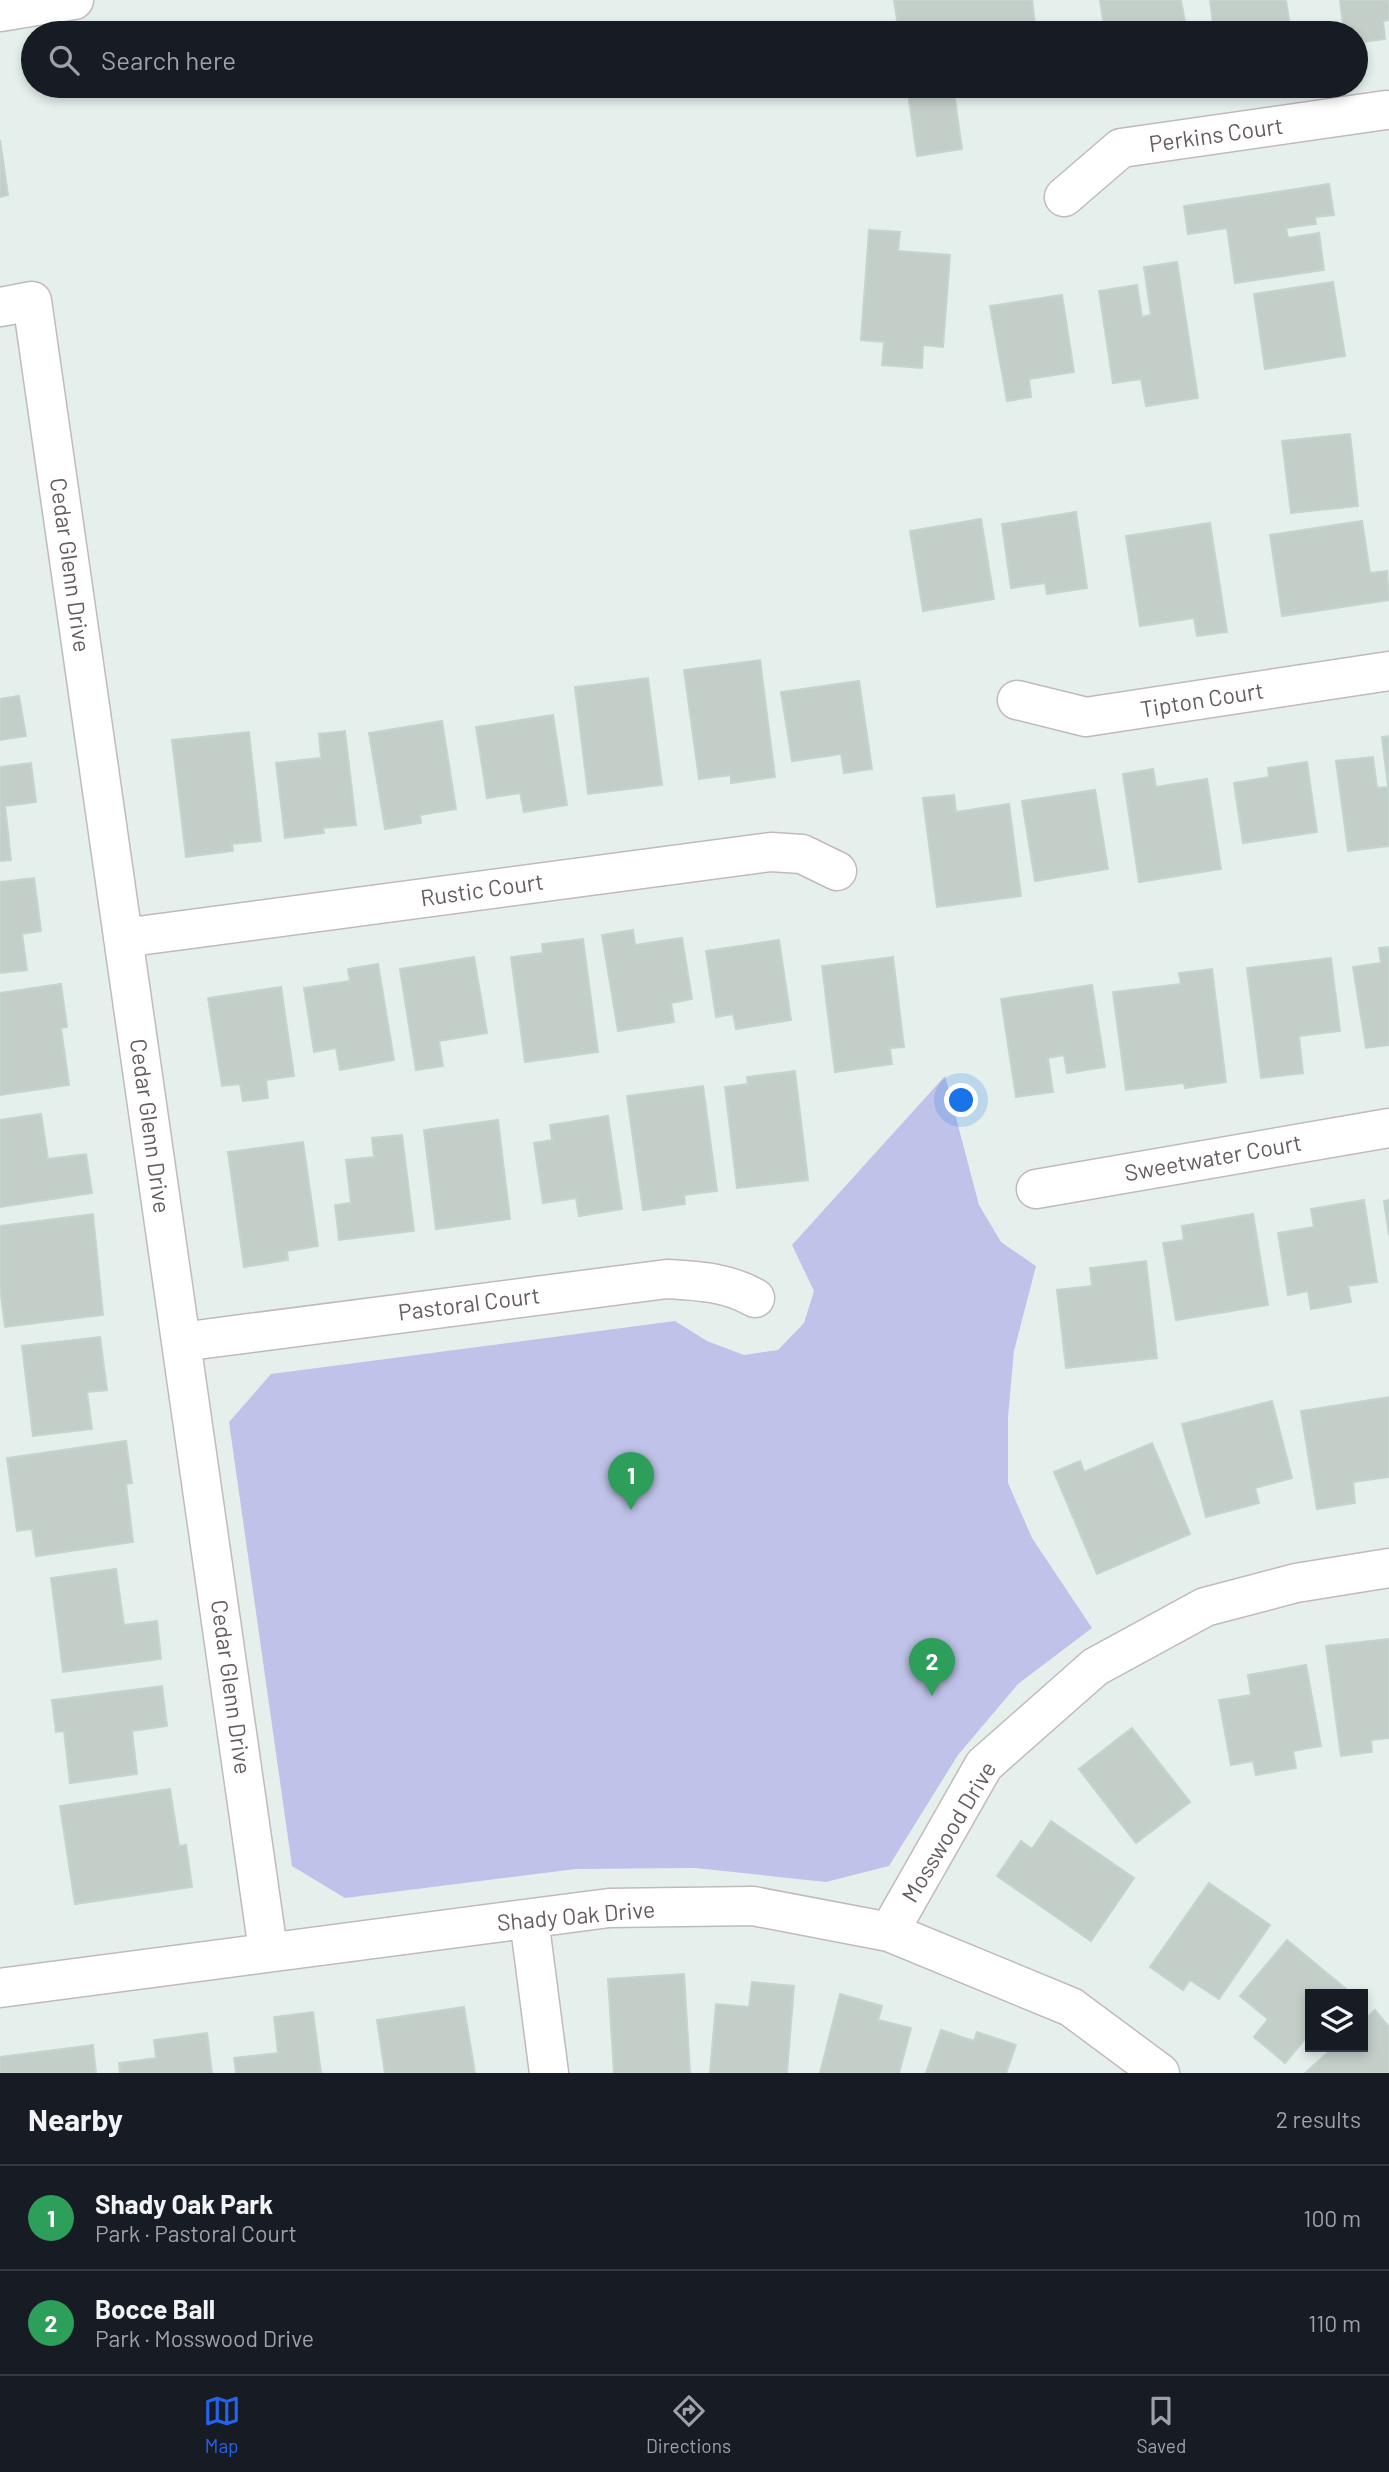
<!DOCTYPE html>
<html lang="en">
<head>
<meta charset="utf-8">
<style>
  :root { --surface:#171b24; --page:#242831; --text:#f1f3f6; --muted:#9ea1a6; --line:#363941; --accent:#2563eb }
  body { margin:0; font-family:Barlow,sans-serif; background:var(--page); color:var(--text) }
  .controls { position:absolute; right:21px; bottom:21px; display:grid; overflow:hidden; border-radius:0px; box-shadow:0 4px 10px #0003 }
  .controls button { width:63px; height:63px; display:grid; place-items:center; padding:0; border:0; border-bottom:2px solid var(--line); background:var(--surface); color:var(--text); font:35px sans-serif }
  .you { position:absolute; left:962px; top:1101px; width:24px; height:24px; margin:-18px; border:5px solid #fff; border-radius:50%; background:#1a73e8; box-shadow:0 0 0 10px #1a73e833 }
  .badge { display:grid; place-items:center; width:46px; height:46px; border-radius:50%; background:var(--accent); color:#fff; font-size:23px; font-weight:700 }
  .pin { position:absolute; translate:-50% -58px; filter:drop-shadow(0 2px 4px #0008) }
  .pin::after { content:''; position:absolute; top:37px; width:24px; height:21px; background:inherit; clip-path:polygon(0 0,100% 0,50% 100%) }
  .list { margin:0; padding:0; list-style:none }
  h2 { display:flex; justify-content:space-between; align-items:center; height:91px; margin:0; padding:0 28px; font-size:30px }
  h2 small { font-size:23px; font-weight:400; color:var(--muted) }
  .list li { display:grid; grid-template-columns:46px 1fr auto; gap:21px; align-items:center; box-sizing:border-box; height:105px; padding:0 28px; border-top:2px solid var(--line) }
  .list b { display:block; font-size:26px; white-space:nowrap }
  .list p { margin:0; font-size:23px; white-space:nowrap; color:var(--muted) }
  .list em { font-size:23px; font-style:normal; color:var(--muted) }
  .icon { flex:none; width:38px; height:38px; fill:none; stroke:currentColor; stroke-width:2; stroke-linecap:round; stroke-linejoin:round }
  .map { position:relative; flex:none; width:1389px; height:2073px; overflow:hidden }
  .search { position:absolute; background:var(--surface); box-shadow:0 4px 10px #0003; left:21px; right:21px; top:21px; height:77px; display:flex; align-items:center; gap:18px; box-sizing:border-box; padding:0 24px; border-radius:38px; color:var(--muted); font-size:26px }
  .sheet { height:301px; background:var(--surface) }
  nav { display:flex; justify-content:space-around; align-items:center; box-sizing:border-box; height:98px; border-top:2px solid var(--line); background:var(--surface); font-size:19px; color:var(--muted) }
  nav a { display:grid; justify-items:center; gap:4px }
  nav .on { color:var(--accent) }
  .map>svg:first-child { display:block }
  .green { fill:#c0c3e9 }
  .building { fill:#c3cec9; stroke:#c3d5ce; stroke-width:2 }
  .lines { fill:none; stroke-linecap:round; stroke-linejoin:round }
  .minor-casing { stroke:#c2b9bd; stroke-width:41 }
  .minor { stroke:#fff; stroke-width:38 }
  .labels { text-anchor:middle; stroke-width:7; stroke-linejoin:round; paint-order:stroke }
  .street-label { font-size:23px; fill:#665c62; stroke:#fff }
</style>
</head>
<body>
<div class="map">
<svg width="1389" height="2073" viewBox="0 0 1389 2073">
  <rect width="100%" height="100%" fill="#e5f0ed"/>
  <path class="green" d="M 945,1076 L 979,1205 L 1001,1242 L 1036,1266 L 1014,1351 L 1008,1417 L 1008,1483 L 1032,1538 L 1092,1628 L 1018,1684 L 958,1755 L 889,1866 L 826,1882 L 695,1868 L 576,1869 L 345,1898 L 292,1866 L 229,1422 L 271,1374 L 675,1321 L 707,1341 L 744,1355 L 778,1350 L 804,1323 L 814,1291 L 792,1245 Z"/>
  <path class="building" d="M 894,0 L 1032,0 L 1036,33 L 899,33 Z
    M 1100,0 L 1181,0 L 1187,33 L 1105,33 Z
    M 1210,0 L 1286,0 L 1291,33 L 1214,33 Z
    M 1340,0 L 1389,0 L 1389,20 L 1383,21 L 1385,39 L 1356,43 L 1356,33 L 1344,33 Z
    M 907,86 L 953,86 L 962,149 L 917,156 Z
    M 0,140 L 8,195 L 0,197 Z
    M 1329,184 L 1334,215 L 1315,217 L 1316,224 L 1286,228 L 1288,238 L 1319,233 L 1324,270 L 1235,283 L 1227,228 L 1188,234 L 1184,206 Z
    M 869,230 L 900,232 L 898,251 L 950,255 L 943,347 L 923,345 L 922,368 L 882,365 L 884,342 L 861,340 Z
    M 1177,262 L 1198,398 L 1146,406 L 1141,379 L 1113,383 L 1099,291 L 1137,285 L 1142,317 L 1151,315 L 1144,267 Z
    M 1333,282 L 1345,356 L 1265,369 L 1254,294 Z
    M 1062,295 L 1074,372 L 1029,379 L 1031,397 L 1007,401 L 990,306 Z
    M 1350,434 L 1358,506 L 1291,513 L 1282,441 Z
    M 1076,512 L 1087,588 L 1047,594 L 1045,583 L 1011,588 L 1002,524 Z
    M 981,519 L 994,599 L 923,611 L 910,531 Z
    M 1362,521 L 1370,573 L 1387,571 L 1389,600 L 1282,616 L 1270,535 Z
    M 1210,523 L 1227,632 L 1197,636 L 1194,618 L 1140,626 L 1126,536 Z
    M 760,660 L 775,777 L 731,783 L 731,775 L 699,779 L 684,670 Z
    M 648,678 L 662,785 L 588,794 L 575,687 Z
    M 859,681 L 872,769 L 844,773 L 841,754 L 792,761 L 781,692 Z
    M 19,696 L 26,736 L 0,740 L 0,699 Z
    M 553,715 L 567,805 L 524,812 L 520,793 L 487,798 L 476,727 Z
    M 442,721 L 456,809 L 420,815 L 421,823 L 385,829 L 369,733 Z
    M 345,731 L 356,825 L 323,828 L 324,833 L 285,838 L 276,763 L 321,758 L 319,734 Z
    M 249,732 L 261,841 L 232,844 L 233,851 L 186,857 L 172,740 Z
    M 1389,736 L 1389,846 L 1348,851 L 1336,761 L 1373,757 L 1377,788 L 1388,787 L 1382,737 Z
    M 1307,762 L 1317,832 L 1243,843 L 1234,783 L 1269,777 L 1268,768 Z
    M 31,763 L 36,802 L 5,806 L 11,860 L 0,861 L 0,767 Z
    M 1153,769 L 1156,787 L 1207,779 L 1221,869 L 1139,882 L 1123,774 Z
    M 1095,790 L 1108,869 L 1035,881 L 1022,801 Z
    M 954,795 L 956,812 L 1009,804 L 1021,896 L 937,907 L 923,798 Z
    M 34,878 L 41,931 L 22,934 L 27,970 L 0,973 L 0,882 Z
    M 633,930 L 635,945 L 682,938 L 692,999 L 671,1003 L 674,1022 L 618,1031 L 602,935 Z
    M 583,939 L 598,1052 L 525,1062 L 511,957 L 543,953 L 542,944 Z
    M 779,940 L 791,1020 L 736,1029 L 733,1014 L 716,1017 L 706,951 Z
    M 1389,947 L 1389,1045 L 1366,1048 L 1353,967 L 1381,963 L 1379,948 Z
    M 474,957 L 487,1033 L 439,1041 L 443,1066 L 416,1070 L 400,969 Z
    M 893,957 L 904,1047 L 890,1048 L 892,1064 L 835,1072 L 822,966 Z
    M 1331,958 L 1340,1031 L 1299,1036 L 1303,1073 L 1261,1078 L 1247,968 Z
    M 378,964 L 394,1060 L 340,1070 L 336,1048 L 314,1052 L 304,988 L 350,981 L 348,969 Z
    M 1212,969 L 1226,1082 L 1185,1088 L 1184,1083 L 1126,1090 L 1113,992 L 1181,984 L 1179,973 Z
    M 61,984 L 67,1027 L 61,1028 L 69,1085 L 0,1095 L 0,993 Z
    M 1092,985 L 1105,1067 L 1067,1073 L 1064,1055 L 1048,1058 L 1053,1092 L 1016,1097 L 1001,999 Z
    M 281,987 L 294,1076 L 266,1080 L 268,1098 L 243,1101 L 240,1084 L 222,1086 L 208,998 Z
    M 795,1071 L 808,1180 L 737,1188 L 725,1087 L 748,1084 L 747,1077 Z
    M 703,1086 L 717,1191 L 684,1195 L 685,1204 L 643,1210 L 627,1096 Z
    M 41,1114 L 48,1159 L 86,1154 L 92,1193 L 0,1207 L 0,1120 Z
    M 608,1116 L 622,1209 L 579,1216 L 576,1198 L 543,1203 L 534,1143 L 552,1140 L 550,1125 Z
    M 498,1120 L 510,1219 L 436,1229 L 424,1130 Z
    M 402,1135 L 414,1231 L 339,1240 L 335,1205 L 351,1203 L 346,1160 L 374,1157 L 372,1138 Z
    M 303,1142 L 318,1246 L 287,1251 L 288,1260 L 244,1267 L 228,1152 Z
    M 1364,1200 L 1377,1282 L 1348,1286 L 1351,1302 L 1311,1309 L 1308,1291 L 1288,1295 L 1278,1233 L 1314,1227 L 1311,1209 Z
    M 1389,1200 L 1389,1235 L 1384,1201 Z
    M 93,1214 L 103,1315 L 5,1327 L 0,1288 L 0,1226 Z
    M 1253,1214 L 1268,1305 L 1176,1320 L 1163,1243 L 1184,1240 L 1182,1226 Z
    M 1146,1261 L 1157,1358 L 1066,1368 L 1057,1290 L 1092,1286 L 1090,1268 Z
    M 100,1337 L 107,1390 L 87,1392 L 92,1429 L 33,1436 L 22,1346 Z
    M 1389,1397 L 1389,1477 L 1353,1482 L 1355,1503 L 1317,1509 L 1301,1411 Z
    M 1272,1401 L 1292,1478 L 1255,1488 L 1259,1503 L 1206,1517 L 1182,1424 Z
    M 126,1441 L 132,1483 L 126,1484 L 133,1542 L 36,1556 L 32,1529 L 17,1531 L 7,1458 Z
    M 1152,1443 L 1190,1534 L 1097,1574 L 1054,1472 L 1080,1461 L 1084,1472 Z
    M 116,1569 L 124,1625 L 157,1621 L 161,1659 L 63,1672 L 51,1578 Z
    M 1389,1639 L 1389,1738 L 1371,1740 L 1372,1752 L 1341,1756 L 1326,1646 Z
    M 1306,1665 L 1321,1746 L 1293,1751 L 1296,1768 L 1256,1775 L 1253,1761 L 1231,1765 L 1219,1700 L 1251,1695 L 1248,1675 Z
    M 162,1686 L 167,1726 L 132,1731 L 137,1774 L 70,1783 L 64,1731 L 56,1732 L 52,1700 Z
    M 1132,1728 L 1190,1802 L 1136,1843 L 1079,1769 Z
    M 170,1789 L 179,1846 L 186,1845 L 192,1887 L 75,1904 L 60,1806 Z
    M 1051,1821 L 1134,1878 L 1091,1941 L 997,1876 L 1021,1841 L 1032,1849 Z
    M 1209,1883 L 1270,1925 L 1219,1999 L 1190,1980 L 1183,1990 L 1150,1967 Z
    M 1287,1940 L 1346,1989 L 1342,1994 L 1310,1994 L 1310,2033 L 1285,2063 L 1254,2037 L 1268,2019 L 1240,1996 Z
    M 684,1974 L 690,2073 L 614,2073 L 608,1979 Z
    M 752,1982 L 794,1986 L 787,2073 L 710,2073 L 716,2004 L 749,2007 Z
    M 840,1994 L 882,2006 L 878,2020 L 911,2028 L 899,2073 L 820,2073 Z
    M 464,2007 L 475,2073 L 385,2073 L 377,2020 Z
    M 1375,2010 L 1389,2027 L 1389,2073 L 1305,2073 L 1334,2047 L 1363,2047 L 1363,2021 Z
    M 313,2012 L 321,2073 L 236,2073 L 234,2058 L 278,2053 L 274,2017 Z
    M 941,2030 L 974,2041 L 977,2032 L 1016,2045 L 1006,2073 L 926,2073 Z
    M 207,2033 L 212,2073 L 120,2073 L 119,2063 L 156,2058 L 154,2040 Z
    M 93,2045 L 96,2073 L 0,2073 L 0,2057 Z"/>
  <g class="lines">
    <g class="minor-casing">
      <path id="minor" d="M 0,12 L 74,0
        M 1064,197 L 1121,148 L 1386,110
        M 0,307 L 32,301 L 268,1950
        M 1017,700 L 1086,717 L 1389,671
        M 123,938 L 771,852 L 802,854 L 837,871
        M 1036,1189 L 1389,1128
        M 181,1342 L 667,1279 C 699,1281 727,1282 755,1298
        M 529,1919 L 549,2073
        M 889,1932 L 984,1765 L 1095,1667 L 1205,1607 L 1296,1583 L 1389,1568
        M 0,1988 L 609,1908 L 753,1906 L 889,1932 L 1071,2007 L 1160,2073"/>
    </g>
    <use href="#minor" class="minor"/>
  </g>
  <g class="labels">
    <g class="street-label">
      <text transform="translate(1216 135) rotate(-8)" y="8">Perkins Court</text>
      <text transform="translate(70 565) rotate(82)" y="8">Cedar Glenn Drive</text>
      <text transform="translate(1202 700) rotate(-9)" y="8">Tipton Court</text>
      <text transform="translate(482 890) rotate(-8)" y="8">Rustic Court</text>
      <text transform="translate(150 1126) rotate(82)" y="8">Cedar Glenn Drive</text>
      <text transform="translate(1213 1158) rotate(-10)" y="8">Sweetwater Court</text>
      <text transform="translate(469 1304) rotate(-7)" y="8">Pastoral Court</text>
      <text transform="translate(231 1687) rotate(82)" y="8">Cedar Glenn Drive</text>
      <text transform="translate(949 1832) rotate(-59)" y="8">Mosswood Drive</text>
      <text transform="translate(576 1916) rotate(-5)" y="8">Shady Oak Drive</text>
    </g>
  </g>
</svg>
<div class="controls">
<button><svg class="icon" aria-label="layers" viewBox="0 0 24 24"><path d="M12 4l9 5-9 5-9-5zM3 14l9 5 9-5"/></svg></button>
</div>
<div class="you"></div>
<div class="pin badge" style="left:631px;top:1510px;background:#2e9e5b">1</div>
<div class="pin badge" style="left:932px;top:1696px;background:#2e9e5b">2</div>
<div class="search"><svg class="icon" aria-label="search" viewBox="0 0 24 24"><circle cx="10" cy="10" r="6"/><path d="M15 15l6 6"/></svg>Search here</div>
</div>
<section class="sheet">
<h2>Nearby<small>2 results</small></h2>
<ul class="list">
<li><span class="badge" style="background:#2e9e5b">1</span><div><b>Shady Oak Park</b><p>Park · Pastoral Court</p></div><em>100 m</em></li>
<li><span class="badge" style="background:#2e9e5b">2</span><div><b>Bocce Ball</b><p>Park · Mosswood Drive</p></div><em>110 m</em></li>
</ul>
</section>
<nav>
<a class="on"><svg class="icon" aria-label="map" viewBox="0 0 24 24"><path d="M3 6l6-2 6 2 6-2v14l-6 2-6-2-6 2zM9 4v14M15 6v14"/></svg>Map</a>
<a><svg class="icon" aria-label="directions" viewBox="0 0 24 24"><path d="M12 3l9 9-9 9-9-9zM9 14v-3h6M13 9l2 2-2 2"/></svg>Directions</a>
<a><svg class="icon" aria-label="saved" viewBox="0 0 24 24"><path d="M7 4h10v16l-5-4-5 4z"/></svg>Saved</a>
</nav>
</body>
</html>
